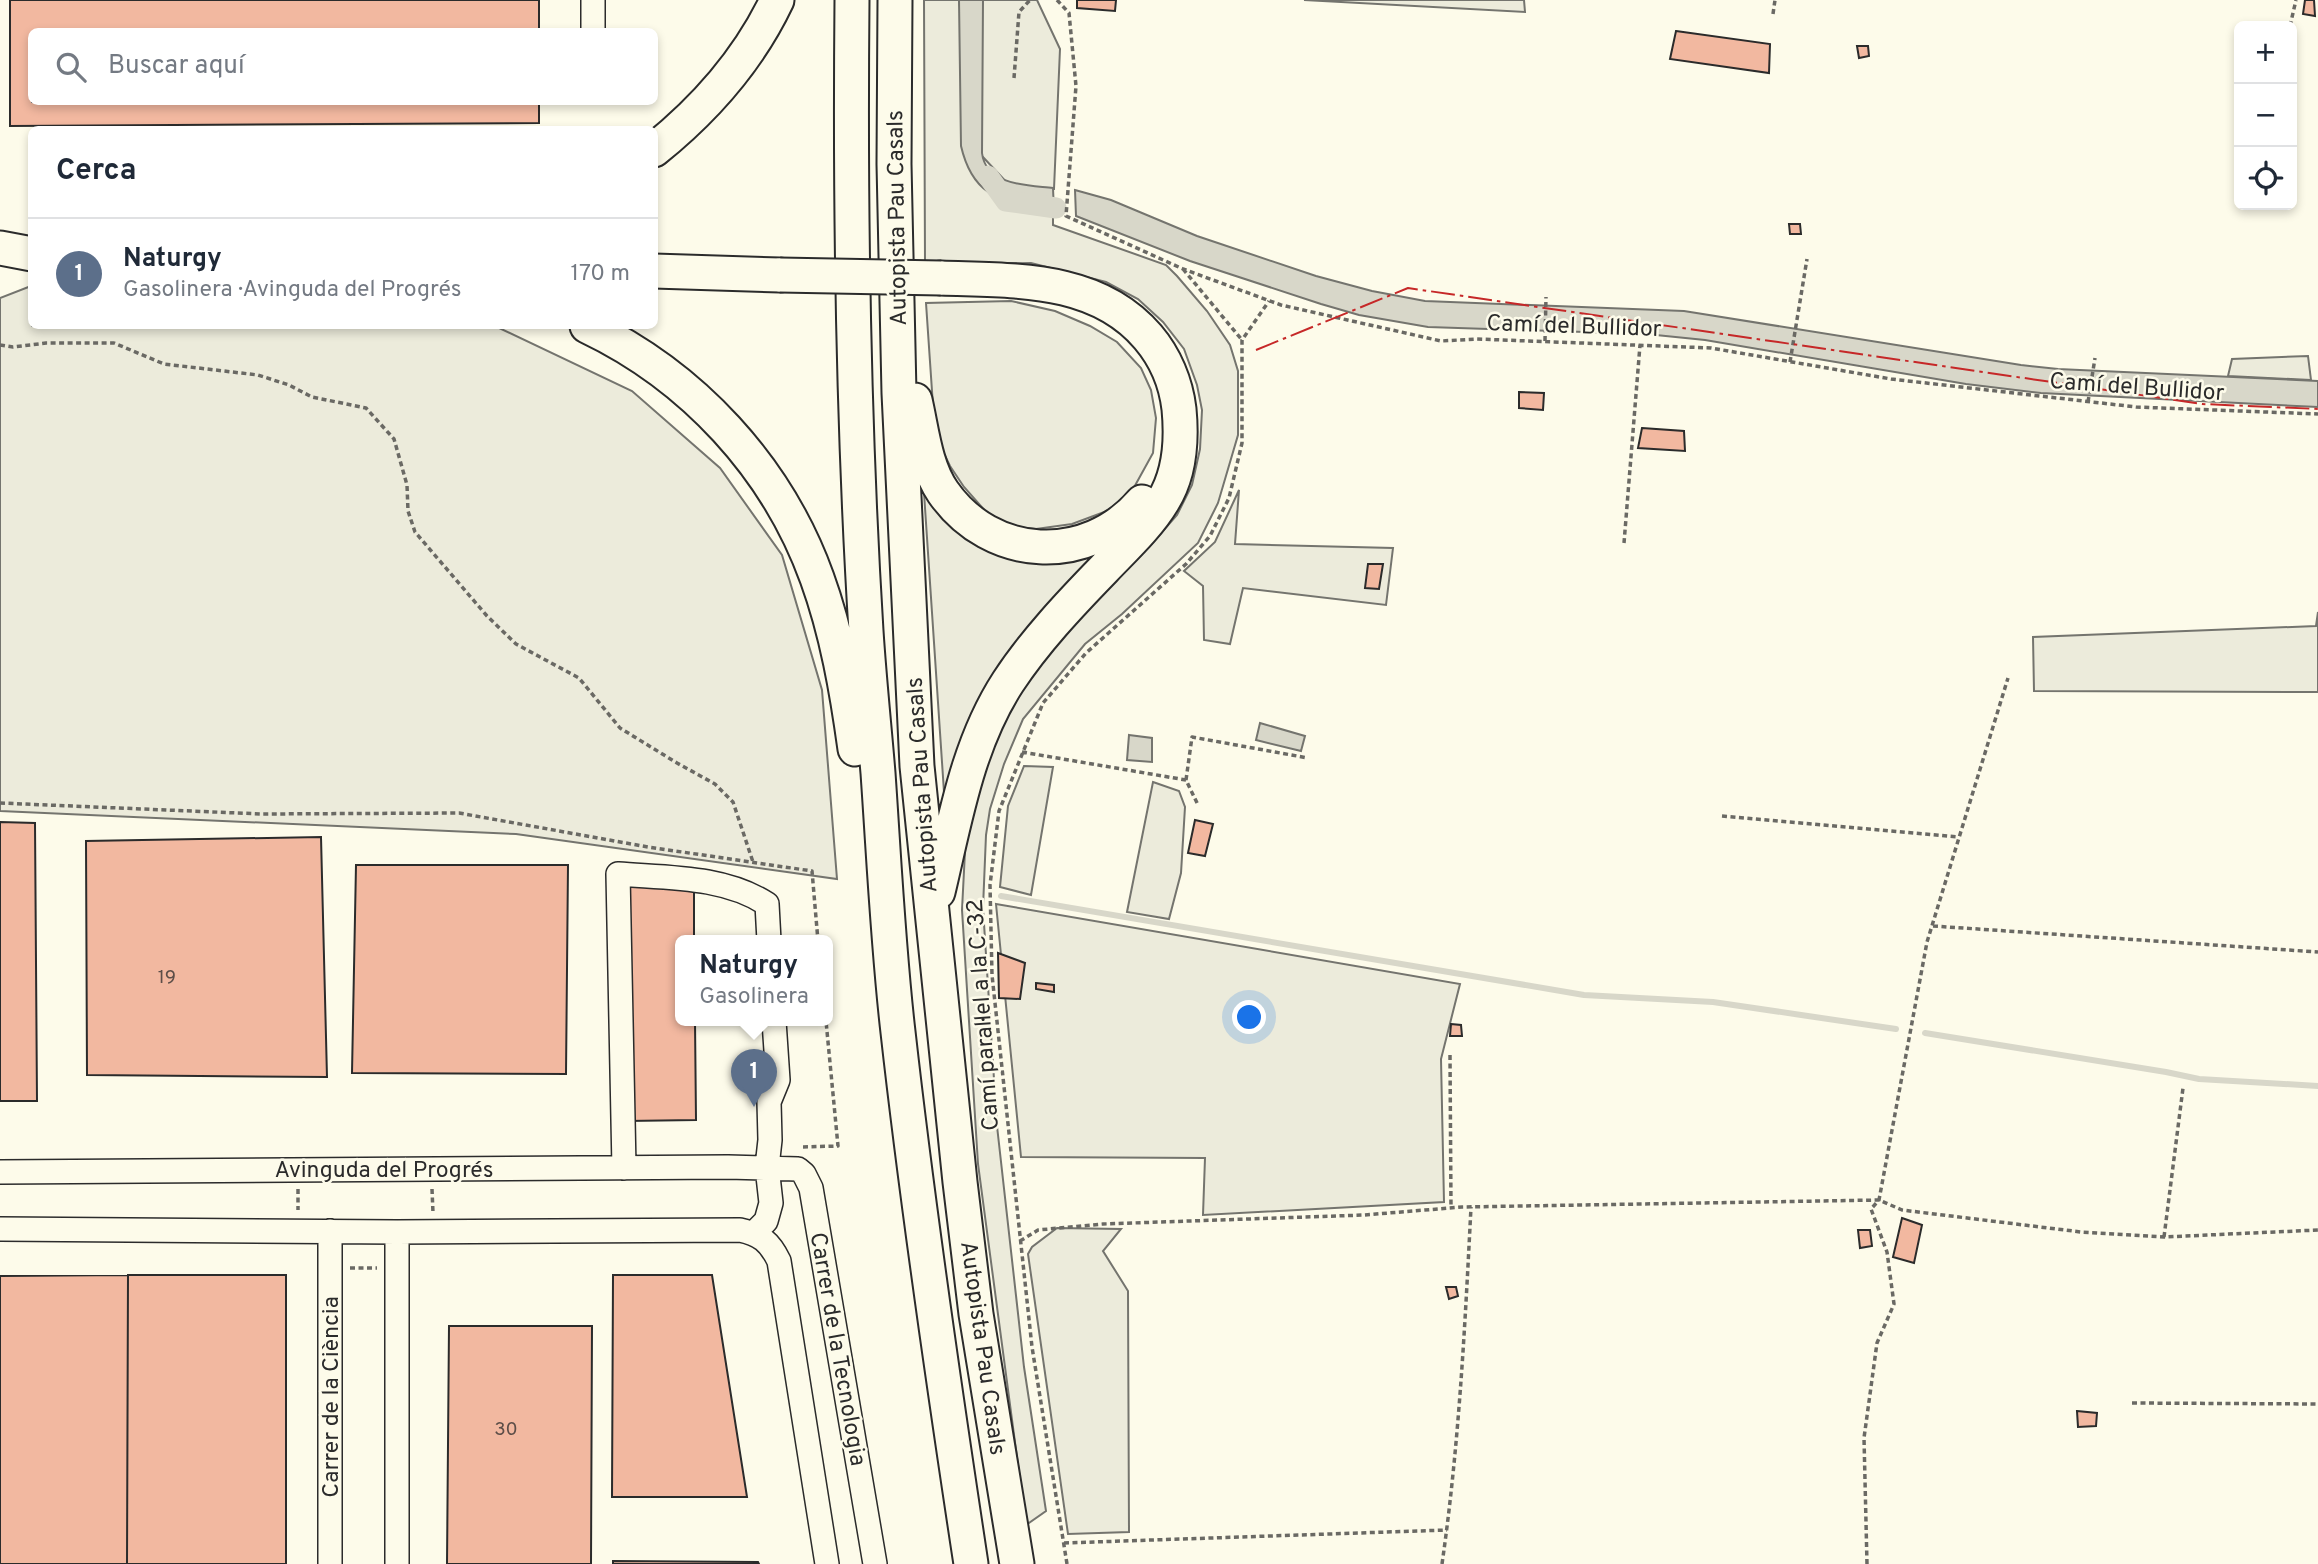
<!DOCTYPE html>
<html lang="es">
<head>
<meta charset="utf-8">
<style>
  :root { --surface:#fff; --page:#f6f6f7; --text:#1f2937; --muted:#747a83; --line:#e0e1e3; --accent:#2563eb }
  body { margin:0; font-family:Overpass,sans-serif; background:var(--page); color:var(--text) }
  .controls { position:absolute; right:21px; top:21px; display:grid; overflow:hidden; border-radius:10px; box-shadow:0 4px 10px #0003 }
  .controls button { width:63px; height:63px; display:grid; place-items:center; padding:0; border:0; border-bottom:2px solid var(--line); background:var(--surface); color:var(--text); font:35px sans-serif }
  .you { position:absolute; left:1250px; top:1018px; width:24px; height:24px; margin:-18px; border:5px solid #fff; border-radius:50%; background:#1a73e8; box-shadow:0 0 0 10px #1a73e833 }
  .badge { display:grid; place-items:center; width:46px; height:46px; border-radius:50%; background:var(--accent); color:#fff; font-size:23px; font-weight:700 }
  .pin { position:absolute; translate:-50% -58px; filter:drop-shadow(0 2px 4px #0008) }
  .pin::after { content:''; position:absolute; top:37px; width:24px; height:21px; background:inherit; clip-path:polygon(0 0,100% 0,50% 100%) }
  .popup { position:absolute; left:675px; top:935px; width:158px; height:91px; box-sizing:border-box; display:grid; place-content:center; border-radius:10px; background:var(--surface); filter:drop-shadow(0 2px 5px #0005); font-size:23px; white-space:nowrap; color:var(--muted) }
  .popup b { font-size:26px; color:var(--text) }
  .popup::after { content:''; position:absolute; left:50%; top:100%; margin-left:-14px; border:14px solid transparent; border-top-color:var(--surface) }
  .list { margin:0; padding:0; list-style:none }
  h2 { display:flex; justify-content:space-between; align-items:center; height:91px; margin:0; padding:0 28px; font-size:30px }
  h2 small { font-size:23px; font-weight:400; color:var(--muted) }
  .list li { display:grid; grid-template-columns:46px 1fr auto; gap:21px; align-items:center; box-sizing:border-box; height:112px; padding:0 28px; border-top:2px solid var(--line) }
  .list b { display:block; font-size:26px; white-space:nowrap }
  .list p { margin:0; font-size:23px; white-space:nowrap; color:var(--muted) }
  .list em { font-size:23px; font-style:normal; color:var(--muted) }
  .icon { flex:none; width:38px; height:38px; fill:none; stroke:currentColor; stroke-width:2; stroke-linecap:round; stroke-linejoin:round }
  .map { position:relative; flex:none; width:2318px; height:1564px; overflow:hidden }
  .search { position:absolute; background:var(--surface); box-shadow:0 4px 10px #0003; left:28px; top:28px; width:630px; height:77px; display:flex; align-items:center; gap:18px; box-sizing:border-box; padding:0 24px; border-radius:10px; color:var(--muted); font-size:26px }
  .panel { position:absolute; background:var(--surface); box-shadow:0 4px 10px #0003; left:28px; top:126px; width:630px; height:203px; border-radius:10px }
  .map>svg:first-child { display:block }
  .green { fill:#ecebdb; stroke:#74746e; stroke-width:2 }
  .water { fill:#d8d7c9; stroke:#74746e; stroke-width:2 }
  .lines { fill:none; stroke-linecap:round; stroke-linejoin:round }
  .stream { stroke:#d8d7c9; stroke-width:6 }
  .canal { stroke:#d8d7c9; stroke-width:21 }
  .building { fill:#f2b8a0; stroke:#2b2b2b; stroke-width:2 }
  .minor-casing { stroke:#2b2b2b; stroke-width:26 }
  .highway-casing { stroke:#2b2b2b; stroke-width:37 }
  .path { stroke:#6a6964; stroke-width:3.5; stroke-dasharray:5 3.5; stroke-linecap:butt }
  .minor { stroke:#fdfbea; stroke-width:23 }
  .highway { stroke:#fdfbea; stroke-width:33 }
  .highway-bridge-casing { stroke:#2b2b2b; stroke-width:37; stroke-linecap:butt }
  .highway-bridge { stroke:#fdfbea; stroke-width:33 }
  .power { stroke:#c62828; stroke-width:2; stroke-dasharray:24 5 3.5 5; stroke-linecap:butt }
  .labels { text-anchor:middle; stroke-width:5; stroke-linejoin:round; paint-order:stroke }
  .number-label { font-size:19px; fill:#5d4e48 }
  .street-label { font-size:23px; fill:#2b2b2b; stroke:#fdfbea }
</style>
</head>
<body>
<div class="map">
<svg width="2318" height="1564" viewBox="0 0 2318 1564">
  <rect width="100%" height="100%" fill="#fdfbea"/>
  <path class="green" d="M 924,0 L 959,0 L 982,186 L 1053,195 L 1053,225 L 1166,265 L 1177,276 L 1207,311 L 1230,345 L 1238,371 L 1238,435 L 1218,503 L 1198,543 L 1122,614 L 1085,644 L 1023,719 L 1004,764 L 990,809 L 986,835 L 983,908 L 997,1126 L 1024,1367 L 1046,1511 L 1026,1525 L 978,1164 L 962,910 L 966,832 L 981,770 L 1033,665 L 1149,547 L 1177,515 L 1192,485 L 1200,449 L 1202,410 L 1197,385 L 1184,349 L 1163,322 L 1138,299 L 1106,282 L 1031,263 L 925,264 Z
    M 980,0 L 1037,0 L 1060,49 L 1054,189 L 1010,186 L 982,156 Z
    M 1304,0 L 1524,0 L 1525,12 Z
    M 31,286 L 32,326 L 495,326 L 632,391 L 720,468 L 782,555 L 822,690 L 837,879 L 516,834 L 0,811 L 0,298 Z
    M 1011,301 L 1055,311 L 1090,326 L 1117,342 L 1141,368 L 1151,390 L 1156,418 L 1153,453 L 1132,491 L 1107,511 L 1072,524 L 1036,529 L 1007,526 L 995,522 L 964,487 L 950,466 L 935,435 L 926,303 Z
    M 2308,356 L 2311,380 L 2228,376 L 2232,359 Z
    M 1239,490 L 1235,544 L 1393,548 L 1386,605 L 1243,588 L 1230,644 L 1204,640 L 1203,586 L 1184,571 L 1215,542 Z
    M 924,493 L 954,528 L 1106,547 L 945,807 Z
    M 2318,612 L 2318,692 L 2034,691 L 2033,637 L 2316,626 Z
    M 1024,766 L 1053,767 L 1031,895 L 1000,887 L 1008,806 Z
    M 1153,782 L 1179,791 L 1185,807 L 1181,873 L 1169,919 L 1127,912 Z
    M 996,904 L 1460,984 L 1441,1059 L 1444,1202 L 1203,1215 L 1205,1158 L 1021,1157 Z
    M 1057,1228 L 1121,1229 L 1103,1251 L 1128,1291 L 1129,1532 L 1068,1534 L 1028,1254 L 1032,1247 Z"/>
  <path class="water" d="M 959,0 L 983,0 L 982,153 C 986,186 1028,185 1053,188 L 1054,212 C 1006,200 974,202 961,146 Z
    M 1075,190 L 1111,200 L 1197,236 L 1316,276 L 1372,291 L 1425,301 L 1684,311 L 2021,365 L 2058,369 L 2318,381 L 2318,407 L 2041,393 L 1966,384 L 1705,340 L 1646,334 L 1428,327 L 1359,315 L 1321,304 L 1190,261 L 1076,216 Z
    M 1260,723 L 1305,736 L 1301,751 L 1256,740 Z
    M 1129,735 L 1152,738 L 1152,762 L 1127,760 Z"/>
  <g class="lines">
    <path class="stream" d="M 1001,896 L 1584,995 L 1713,1002 L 1896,1029
      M 1925,1033 L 2166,1072 L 2199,1079 L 2318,1086"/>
    <path class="canal" d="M 988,176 L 1006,201 L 1056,208"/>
  </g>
  <path class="building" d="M 10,0 L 539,0 L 539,32 L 32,32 L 32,102 L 539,102 L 539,123 L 10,126 Z
    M 1077,0 L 1116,0 L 1115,11 L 1077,8 Z
    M 2305,0 L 2314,0 L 2315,16 L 2303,14 Z
    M 1676,31 L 1770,44 L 1769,73 L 1670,59 Z
    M 1857,46 L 1868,46 L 1869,56 L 1859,58 Z
    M 1789,224 L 1800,224 L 1801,234 L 1790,234 Z
    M 1519,392 L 1544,393 L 1543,410 L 1519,408 Z
    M 1642,428 L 1684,431 L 1685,451 L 1638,448 Z
    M 1368,564 L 1383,564 L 1379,589 L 1365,588 Z
    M 1195,820 L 1213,824 L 1205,856 L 1188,853 Z
    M 0,822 L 35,823 L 37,1101 L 0,1101 Z
    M 321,837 L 327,1077 L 87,1075 L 86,841 Z
    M 356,865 L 568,865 L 566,1074 L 352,1073 Z
    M 625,886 L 694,888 L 694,941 L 680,941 L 680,1021 L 695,1021 L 696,1120 L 627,1121 Z
    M 998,953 L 1025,963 L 1020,999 L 999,998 Z
    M 1036,983 L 1054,985 L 1054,992 L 1036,989 Z
    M 1451,1024 L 1461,1025 L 1462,1036 L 1450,1036 Z
    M 1902,1218 L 1922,1225 L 1914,1263 L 1893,1257 Z
    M 1858,1230 L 1870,1230 L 1872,1246 L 1860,1248 Z
    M 128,1275 L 127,1564 L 0,1564 L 0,1276 Z
    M 128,1275 L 286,1275 L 286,1564 L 127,1564 Z
    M 613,1275 L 712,1275 L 747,1497 L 612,1497 Z
    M 1446,1287 L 1456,1287 L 1458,1296 L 1449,1299 Z
    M 449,1326 L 592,1326 L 591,1564 L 447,1564 Z
    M 2077,1411 L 2097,1413 L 2096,1426 L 2078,1427 Z
    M 613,1561 L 758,1562 L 759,1564 L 613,1564 Z"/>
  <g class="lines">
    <g class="minor-casing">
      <path id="minor" d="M 593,32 L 593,0
        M 624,1168 L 618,874 C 668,878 724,876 767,904 L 769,941
        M 0,1172 L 728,1167 L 798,1169 L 804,1174 L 811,1188 L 875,1564
        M 0,1229 L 397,1232 L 740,1230 C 760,1234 770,1242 779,1261 L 827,1564
        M 754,1233 L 766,1221 L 771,1203 L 767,1167 L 770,1140 L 769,1102 L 778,1080 L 774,1021
        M 330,1564 L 330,1231
        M 397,1564 L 397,1232"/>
    </g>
    <g class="highway-casing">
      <path id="highway" d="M 852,0 C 850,210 853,421 866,631 C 869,678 874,725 878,773 C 884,859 888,946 898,1032 C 918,1210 944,1387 971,1564
        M 895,0 L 894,164 L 899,393 L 917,766 L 960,1182 L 976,1314 L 1017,1564
        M 654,150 C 705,109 749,59 777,0
        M 0,248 L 32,254
        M 654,271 L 780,275
        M 587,326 C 692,376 777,467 817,578 C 837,633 847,691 855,749
        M 915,400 C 922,430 925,466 943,492 C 991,561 1087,566 1142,502
        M 938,892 C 955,821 967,745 1008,682 C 1035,641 1070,604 1104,569 C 1124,548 1148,526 1163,501 C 1180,474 1182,440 1179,409 C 1176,383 1165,357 1148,337 C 1096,276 1014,281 941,278"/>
    </g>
    <path class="path" d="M 1057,0 L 1069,13 L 1076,86 L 1066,216 L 1183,269 L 1281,305 L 1441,341 L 1477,339 L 1711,348 L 1891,379 L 2136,407 L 2318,414
      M 1773,14 L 1775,0
      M 2290,26 L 2296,0
      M 1014,78 L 1019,12 L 1030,0
      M 1183,269 L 1242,340
      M 1545,341 L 1546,297
      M 0,345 L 13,347 L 46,343 L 114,343 L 164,364 L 258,375 L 289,385 L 312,397 L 366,408 L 394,439 L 407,485 L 408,511 L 415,532 L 487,616 L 516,644 L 579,678 L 620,728 L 677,763 L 715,784 L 733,802 L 753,862
      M 1790,362 L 1807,259
      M 2088,402 L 2095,358
      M 1624,543 L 1640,345
      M 1022,752 L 1186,780 L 1198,805
      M 1186,780 L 1192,737 L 1308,758
      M 0,803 L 262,814 L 459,813 L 648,847 L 812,871 L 818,941
      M 1722,816 L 1959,837
      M 1933,926 L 2318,952
      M 1450,1055 L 1451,1208
      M 803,1147 L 838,1146 L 826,1021
      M 298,1189 L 298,1210
      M 432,1189 L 433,1213
      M 2164,1237 L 2183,1088
      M 1020,1241 L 1038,1230 L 1103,1224 L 1364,1215 L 1462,1207 L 1879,1200 L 1902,1210 L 2081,1232 L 2164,1237 L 2318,1230
      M 350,1268 L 377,1268
      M 2132,1403 L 2318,1404
      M 1064,1543 L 1447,1530
      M 1067,1564 L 1032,1347 L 992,975 L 990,885 L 999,811 L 1043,703 L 1086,653 L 1186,564 L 1210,536 L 1229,498 L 1242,443 L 1242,340 L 1269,301
      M 1442,1564 C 1459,1446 1465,1326 1471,1207
      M 1867,1564 L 1864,1438 L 1877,1343 L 1894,1304 L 1887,1252 L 1871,1209 L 1879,1200 L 1927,942 L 2008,678"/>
    <use href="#minor" class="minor"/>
    <use href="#highway" class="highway"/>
    <g class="highway-bridge-casing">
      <path id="highway-bridge" d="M 780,275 L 941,278"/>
    </g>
    <use href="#highway-bridge" class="highway-bridge"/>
    <path class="power" d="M 1256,350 L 1408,288 L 2202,404 L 2318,409"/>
  </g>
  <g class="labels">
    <g class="number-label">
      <text x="167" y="983">19</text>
      <text x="506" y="1435">30</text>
    </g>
    <g class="street-label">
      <text transform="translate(896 218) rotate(-91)" y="8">Autopista Pau Casals</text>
      <text transform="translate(1574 325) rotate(2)" y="8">Camí del Bullidor</text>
      <text transform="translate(2137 386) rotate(4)" y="8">Camí del Bullidor</text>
      <text transform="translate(921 785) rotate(-94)" y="8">Autopista Pau Casals</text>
      <text transform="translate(982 1015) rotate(-94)" y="8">Camí paral·lel a la C-32</text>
      <text x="384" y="1177">Avinguda del Progrés</text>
      <text transform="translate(984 1348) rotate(82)" y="8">Autopista Pau Casals</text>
      <text transform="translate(839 1349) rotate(80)" y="8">Carrer de la Tecnologia</text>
      <text transform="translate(330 1397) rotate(-90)" y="8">Carrer de la Ciència</text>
    </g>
  </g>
</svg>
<div class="controls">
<button>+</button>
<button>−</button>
<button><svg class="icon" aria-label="locate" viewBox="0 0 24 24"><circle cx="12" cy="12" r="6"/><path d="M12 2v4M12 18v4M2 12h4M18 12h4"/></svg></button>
</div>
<div class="you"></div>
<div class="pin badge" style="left:754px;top:1107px;background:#5c6f8a">1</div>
<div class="popup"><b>Naturgy</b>Gasolinera</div>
<div class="search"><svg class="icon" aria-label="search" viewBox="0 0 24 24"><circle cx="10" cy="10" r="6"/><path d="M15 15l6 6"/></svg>Buscar aquí</div>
<section class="panel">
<h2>Cerca<small></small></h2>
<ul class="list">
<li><span class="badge" style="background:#5c6f8a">1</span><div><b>Naturgy</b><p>Gasolinera · Avinguda del Progrés</p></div><em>170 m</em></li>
</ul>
</section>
</div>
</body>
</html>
